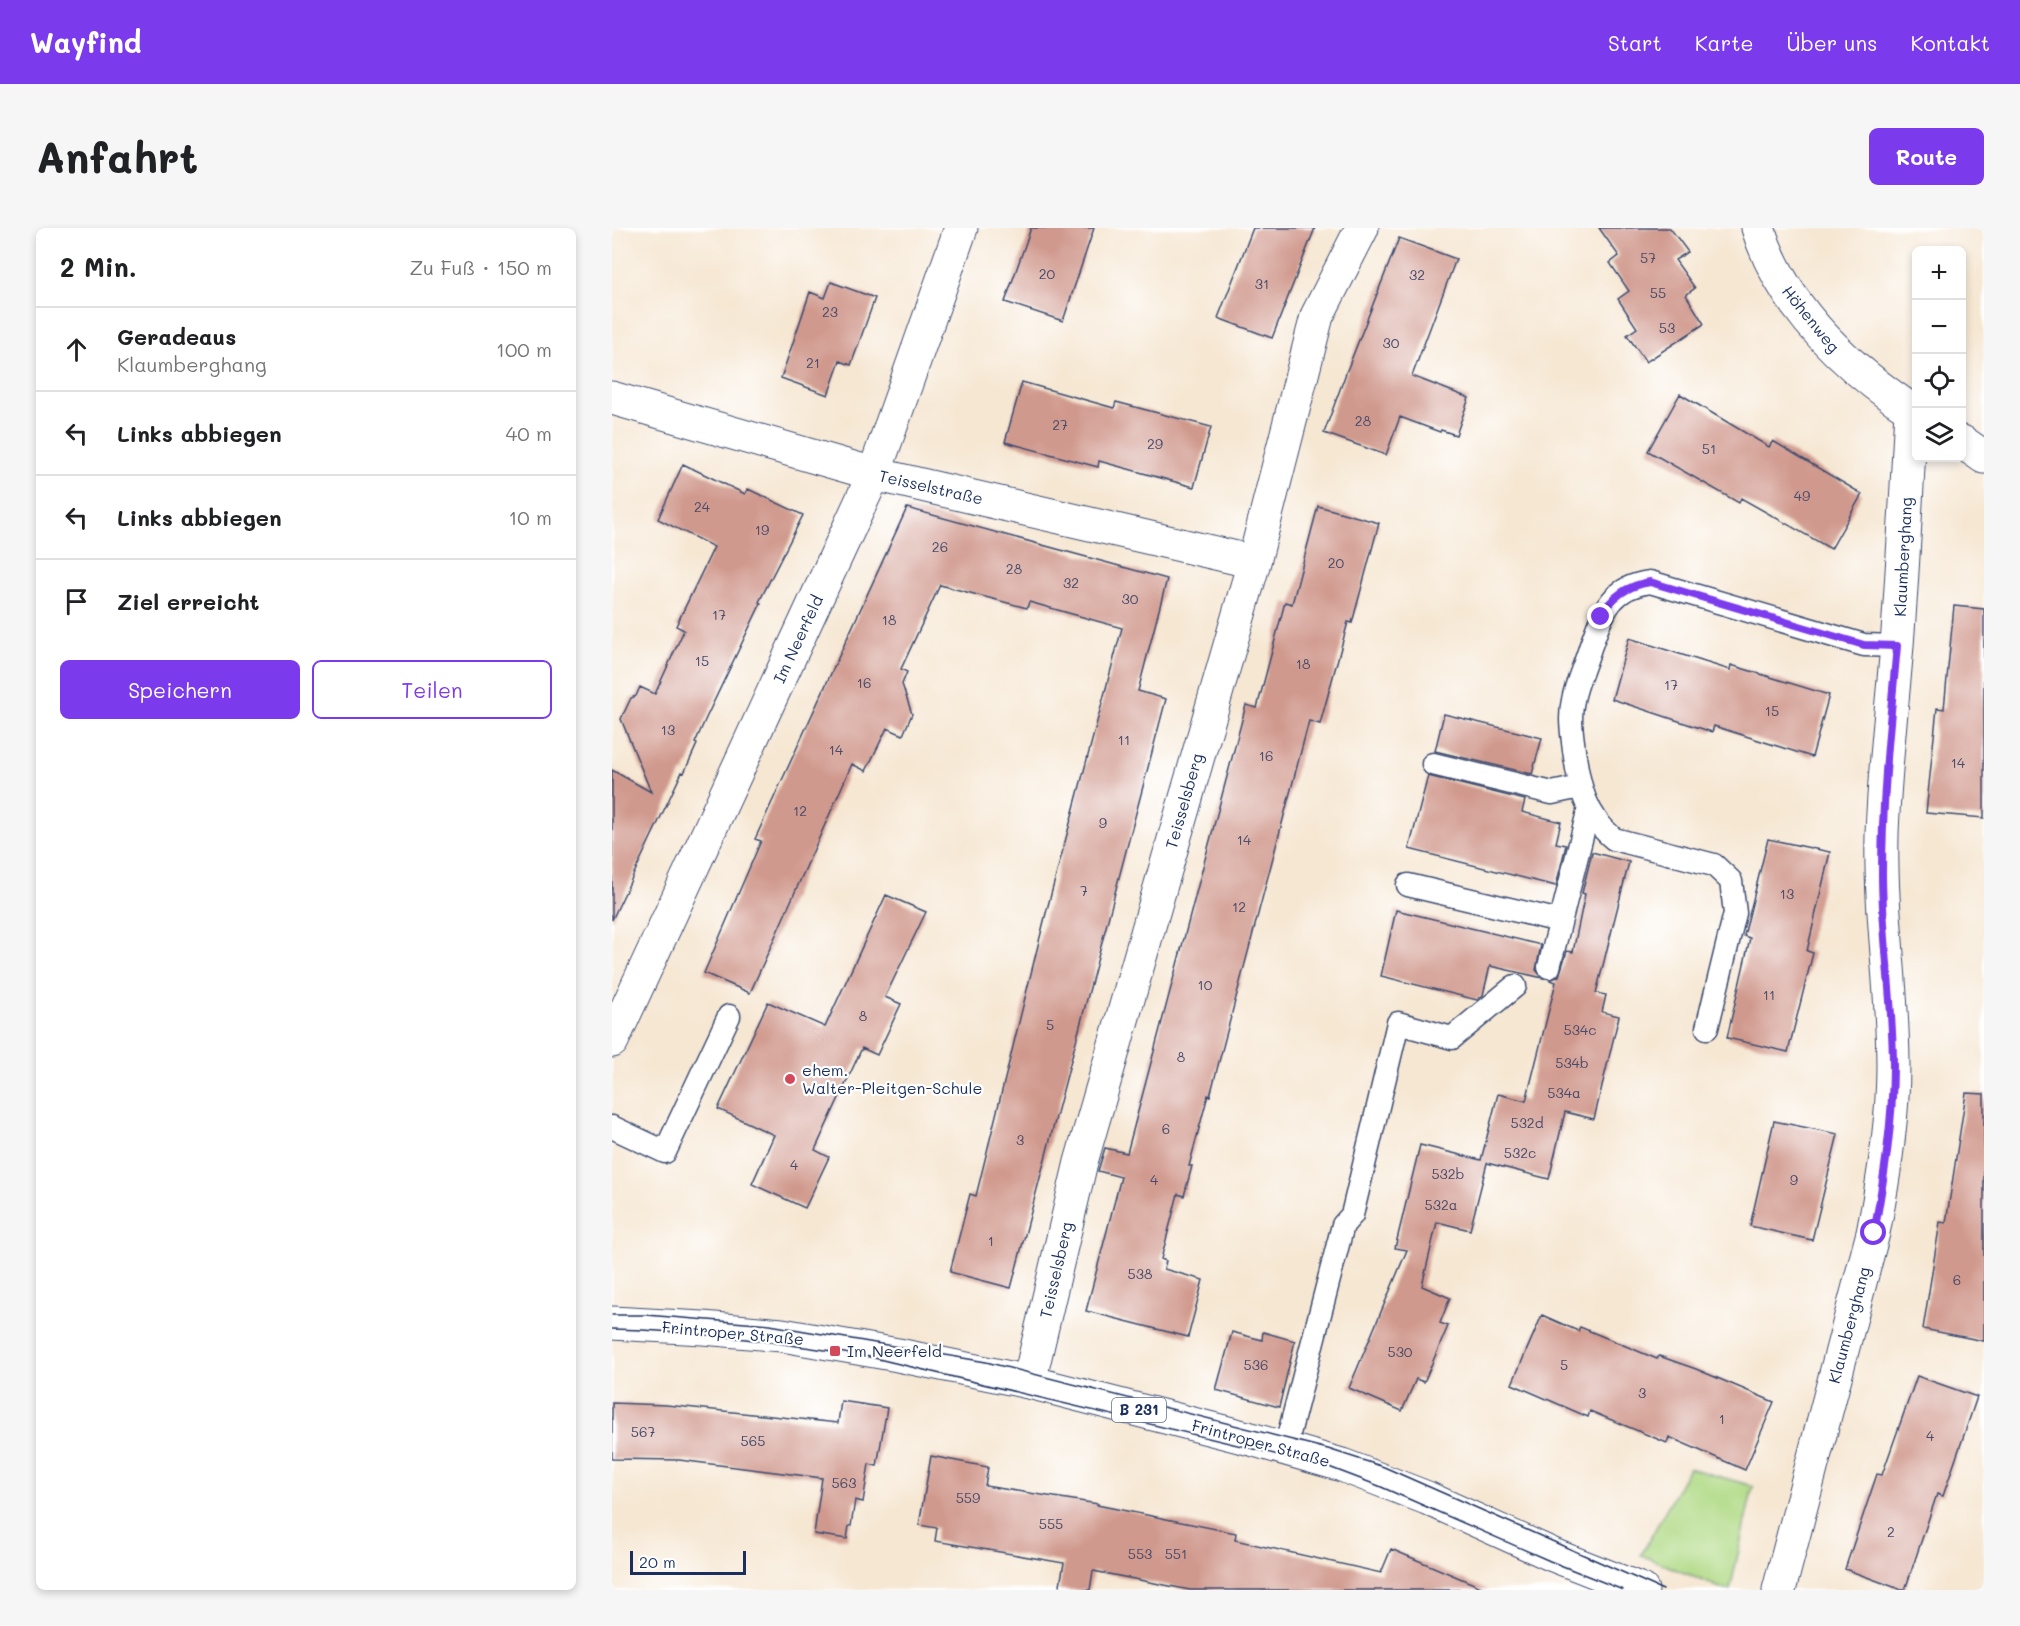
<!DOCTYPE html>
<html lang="de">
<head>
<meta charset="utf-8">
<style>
  :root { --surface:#fff; --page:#f6f6f6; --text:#202124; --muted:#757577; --line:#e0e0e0; --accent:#7c3aed }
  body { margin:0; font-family:Mali,sans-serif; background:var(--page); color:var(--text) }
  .controls { position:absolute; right:18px; top:18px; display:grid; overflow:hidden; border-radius:9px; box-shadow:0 3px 9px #0003 }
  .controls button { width:54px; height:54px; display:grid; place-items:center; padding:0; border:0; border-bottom:2px solid var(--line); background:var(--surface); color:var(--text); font:30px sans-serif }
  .scale { position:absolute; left:18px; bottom:15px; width:116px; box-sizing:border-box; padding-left:6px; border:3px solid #1b2f5e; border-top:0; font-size:16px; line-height:21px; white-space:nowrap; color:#1b2f5e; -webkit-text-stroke:4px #fff; paint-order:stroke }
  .stop { position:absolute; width:18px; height:18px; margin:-14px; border:4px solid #7c3aed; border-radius:50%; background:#fff }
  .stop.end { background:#7c3aed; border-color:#fff; box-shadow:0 2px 6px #0008 }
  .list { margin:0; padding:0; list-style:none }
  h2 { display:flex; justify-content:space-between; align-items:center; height:78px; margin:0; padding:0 24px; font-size:26px }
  h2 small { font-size:20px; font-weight:400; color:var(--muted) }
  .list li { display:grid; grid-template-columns:39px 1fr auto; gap:18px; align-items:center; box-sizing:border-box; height:84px; padding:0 24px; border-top:2px solid var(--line) }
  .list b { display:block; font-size:22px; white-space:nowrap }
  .list p { margin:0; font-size:20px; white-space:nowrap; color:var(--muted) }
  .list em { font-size:20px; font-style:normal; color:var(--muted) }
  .actions { display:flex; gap:12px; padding:18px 24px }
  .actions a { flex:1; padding:14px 0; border:2px solid var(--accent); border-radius:9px; text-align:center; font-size:21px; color:var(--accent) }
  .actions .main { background:var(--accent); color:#fff }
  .icon { flex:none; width:33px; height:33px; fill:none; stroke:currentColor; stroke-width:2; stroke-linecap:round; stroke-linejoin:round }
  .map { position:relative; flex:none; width:1372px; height:1362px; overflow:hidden; border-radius:9px }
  header { display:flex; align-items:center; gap:36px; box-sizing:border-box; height:84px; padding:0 30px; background:var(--accent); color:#fff }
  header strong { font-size:28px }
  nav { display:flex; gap:33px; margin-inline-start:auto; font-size:21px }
  .intro { display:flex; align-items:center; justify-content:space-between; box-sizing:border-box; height:144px; padding:0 36px }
  h1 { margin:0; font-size:42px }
  .button { padding:15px 27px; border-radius:9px; background:var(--accent); color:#fff; font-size:21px; font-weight:700 }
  main { display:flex; gap:36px; padding:0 36px }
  aside { flex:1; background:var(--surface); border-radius:9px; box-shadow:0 3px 9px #0003 }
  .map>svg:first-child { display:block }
  .green { fill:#b0da85; stroke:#668472; stroke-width:1.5 }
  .building { fill:#d0998d }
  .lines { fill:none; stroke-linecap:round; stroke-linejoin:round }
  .lane-casing { stroke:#3c4b70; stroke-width:25 }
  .street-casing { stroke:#3c4b70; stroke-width:35 }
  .primary-casing { stroke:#3c4b70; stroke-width:35 }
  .lane { stroke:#fff; stroke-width:22 }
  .street { stroke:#fff; stroke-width:33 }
  .primary { stroke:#fff; stroke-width:33 }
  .tram { stroke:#1b2f5e; stroke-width:1.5 }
  .route { stroke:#7c3aed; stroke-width:8 }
  .poi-dot { fill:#d1495b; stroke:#fff; stroke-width:2 }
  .labels { text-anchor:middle; stroke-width:4.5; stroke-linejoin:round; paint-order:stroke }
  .number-label { font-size:14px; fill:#484a6a }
  .shield { fill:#fff; stroke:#5f6d8e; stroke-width:1.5 }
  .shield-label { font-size:15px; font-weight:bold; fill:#1b2f5e }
  .street-label { font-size:16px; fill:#1b2f5e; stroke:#fff }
  .poi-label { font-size:16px; fill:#1b2f5e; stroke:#fff; text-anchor:start }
</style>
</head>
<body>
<header>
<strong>Wayfind</strong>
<nav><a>Start</a><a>Karte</a><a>Über uns</a><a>Kontakt</a></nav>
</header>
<div class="intro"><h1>Anfahrt</h1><a class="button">Route</a></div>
<main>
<aside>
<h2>2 Min.<small>Zu Fuß · 150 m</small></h2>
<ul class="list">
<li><svg class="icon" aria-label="ahead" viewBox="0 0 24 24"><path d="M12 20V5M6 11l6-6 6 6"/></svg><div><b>Geradeaus</b><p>Klaumberghang</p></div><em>100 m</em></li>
<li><svg class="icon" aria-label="left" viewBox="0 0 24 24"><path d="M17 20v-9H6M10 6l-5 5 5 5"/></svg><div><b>Links abbiegen</b></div><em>40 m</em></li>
<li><svg class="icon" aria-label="left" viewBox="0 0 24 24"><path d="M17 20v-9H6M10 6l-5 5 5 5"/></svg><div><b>Links abbiegen</b></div><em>10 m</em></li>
<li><svg class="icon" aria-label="arrive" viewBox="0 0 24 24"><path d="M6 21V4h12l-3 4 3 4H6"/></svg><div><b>Ziel erreicht</b></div></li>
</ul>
<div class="actions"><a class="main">Speichern</a><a>Teilen</a></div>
</aside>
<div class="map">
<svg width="1372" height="1362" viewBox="0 0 1372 1362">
  <rect width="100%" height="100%" fill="#fff"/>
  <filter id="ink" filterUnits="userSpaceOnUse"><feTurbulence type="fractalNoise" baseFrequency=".0167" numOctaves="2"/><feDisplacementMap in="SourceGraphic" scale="12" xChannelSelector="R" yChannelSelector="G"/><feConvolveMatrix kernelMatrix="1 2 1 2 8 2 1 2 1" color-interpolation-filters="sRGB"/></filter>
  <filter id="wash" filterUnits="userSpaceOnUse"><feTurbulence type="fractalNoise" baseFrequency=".008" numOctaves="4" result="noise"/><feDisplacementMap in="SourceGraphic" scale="24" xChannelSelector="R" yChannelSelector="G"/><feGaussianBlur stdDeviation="1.35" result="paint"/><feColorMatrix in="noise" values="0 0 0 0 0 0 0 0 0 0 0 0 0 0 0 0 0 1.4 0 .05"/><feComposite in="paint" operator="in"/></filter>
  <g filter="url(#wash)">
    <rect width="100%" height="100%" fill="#f6e7d3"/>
    <path class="green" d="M 1077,1240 L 1141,1258 L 1118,1362 L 1113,1362 L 1029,1327 Z"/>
    <g id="blocks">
      <path class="building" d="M 419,0 L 482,0 L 451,93 L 393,74 Z
        M 641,0 L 703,0 L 660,110 L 606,90 Z
        M 987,0 L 1058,0 L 1076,24 L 1063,32 L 1083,60 L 1074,67 L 1092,96 L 1034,134 L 1015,107 L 1025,100 L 1006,71 L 1017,63 L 998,35 L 1007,28 Z
        M 787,10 L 844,31 L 800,148 L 857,170 L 844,207 L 829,202 L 828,204 L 788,189 L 774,227 L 712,205 L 734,145 Z
        M 219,54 L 263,70 L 239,137 L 228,133 L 216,167 L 169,150 L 198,64 L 213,70 Z
        M 410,154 L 502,180 L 504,174 L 599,199 L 582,259 L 487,233 L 486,239 L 393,214 Z
        M 1068,166 L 1157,219 L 1161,213 L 1250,266 L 1219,321 L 1129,270 L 1127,275 L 1036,223 Z
        M 71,236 L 133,266 L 136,261 L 191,287 L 147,374 L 149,375 L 94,490 L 83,515 L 85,516 L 72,545 L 70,544 L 0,692 L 0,542 L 39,564 L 9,491 L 19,470 L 24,468 L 28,459 L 43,466 L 72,402 L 64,398 L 102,319 L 46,291 Z
        M 706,278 L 767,295 L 740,395 L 736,394 L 708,496 L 697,493 L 598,868 L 596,867 L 577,938 L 580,938 L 572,968 L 566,966 L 549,1031 L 554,1033 L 552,1041 L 591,1052 L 576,1109 L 474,1083 L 509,949 L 486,943 L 493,920 L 515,925 L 634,477 L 645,480 L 673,374 L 680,376 Z
        M 295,280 L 555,351 L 526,463 L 554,471 L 399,1060 L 338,1044 L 358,966 L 364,968 L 433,689 L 510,400 L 417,374 L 415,380 L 328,357 L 289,441 L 295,444 L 290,456 L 300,486 L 291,507 L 275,500 L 254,543 L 240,536 L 138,765 L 92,745 L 149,613 L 143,611 Z
        M 1342,378 L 1372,381 L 1372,590 L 1314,585 L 1325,480 L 1332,481 Z
        M 1017,410 L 1118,442 L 1119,437 L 1217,467 L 1200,529 L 1102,498 L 1100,504 L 1000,471 Z
        M 832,486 L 930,510 L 920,546 L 823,523 Z
        M 816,548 L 913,572 L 910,584 L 949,594 L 944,615 L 954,617 L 944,658 L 797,621 Z
        M 1156,611 L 1218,624 L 1195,723 L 1201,725 L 1176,824 L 1115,810 L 1138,710 L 1132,708 Z
        M 980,624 L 1017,634 L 984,765 L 994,767 L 990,784 L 1007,788 L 982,891 L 953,884 L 937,951 L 875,935 L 858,1002 L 825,994 L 810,1058 L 838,1070 L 828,1095 L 836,1098 L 812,1154 L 804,1151 L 790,1183 L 737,1160 L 795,1022 L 783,1020 L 808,917 L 869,932 L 886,866 L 914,873 L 944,754 L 938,752 L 947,748 L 955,723 L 961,724 L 973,666 L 970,665 Z
        M 274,667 L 314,684 L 273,769 L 289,776 L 265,827 L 250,820 L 203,922 L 217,929 L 193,980 L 140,956 L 162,907 L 106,881 L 156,774 L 213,799 Z
        M 784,682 L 929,717 L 924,742 L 931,750 L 878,738 L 871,767 L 865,772 L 769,748 Z
        M 1354,865 L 1372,866 L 1372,1113 L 1311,1101 L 1328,994 L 1334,995 Z
        M 1162,893 L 1226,906 L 1200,1012 L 1138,998 Z
        M 930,1087 L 966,1103 L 968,1099 L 1045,1131 L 1047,1128 L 1084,1141 L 1162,1174 L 1133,1242 L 1057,1209 L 1055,1215 L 978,1183 L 976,1189 L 900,1156 Z
        M 620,1104 L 650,1112 L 651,1104 L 683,1113 L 667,1179 L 604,1162 Z
        M 1305,1148 L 1365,1169 L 1331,1268 L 1325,1266 L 1293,1362 L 1290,1362 L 1233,1341 L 1265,1246 L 1270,1247 Z
        M 229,1173 L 275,1180 L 265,1238 L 257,1236 L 251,1274 L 243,1272 L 239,1298 L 237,1298 L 235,1311 L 202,1306 L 210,1250 L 67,1232 L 0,1231 L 0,1175 L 54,1177 L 226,1195 Z
        M 319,1228 L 376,1239 L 373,1258 L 486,1276 L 485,1277 L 624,1305 L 623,1312 L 769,1345 L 779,1321 L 876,1362 L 578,1362 L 481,1343 L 478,1362 L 447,1362 L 452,1335 L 323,1313 L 325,1300 L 307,1297 Z"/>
    </g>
  </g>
  <g filter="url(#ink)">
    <use href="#blocks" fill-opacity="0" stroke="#3c4b70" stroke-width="1.5"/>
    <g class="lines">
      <g class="lane-casing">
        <path id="lane" d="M 821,536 L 940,565 L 968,559
          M 796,657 L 948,693
          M 937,739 L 977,580
          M 1095,800 L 1123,685 L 1119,653 L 1102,637 L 1002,611 C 973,587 967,558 962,522 C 960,505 957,489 961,472 C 964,455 973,437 978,420 C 990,387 997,359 1038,354 L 1252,417 L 1285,418
          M 0,899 L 53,924 L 117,788
          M 673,1221 L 731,997 L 740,987 L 786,795 L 840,810 L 903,758"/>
      </g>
      <g class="street-casing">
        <path id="street" d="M 1146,0 C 1171,81 1235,140 1304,185
          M 0,170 L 262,246 L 642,334
          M 1350,214 L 1372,229
          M 0,813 L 262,246 L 349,0
          M 417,1154 L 469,934 L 642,334 L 705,88 L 750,0
          M 1167,1362 L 1261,1005 C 1272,950 1281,894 1281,838 C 1281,761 1268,685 1270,607 C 1272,544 1280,480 1285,417 C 1291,339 1295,260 1299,182"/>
      </g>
      <g class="primary-casing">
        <path id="primary" d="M 0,1095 L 91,1100 L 170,1107 L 286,1127 L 417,1154 L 639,1211 L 730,1237 L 815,1270 L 941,1327 L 1030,1362"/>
      </g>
      <use href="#lane" class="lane"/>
      <use href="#street" class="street"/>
      <use href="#primary" class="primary"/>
      <path class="tram" d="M 0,1087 L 34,1087 L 158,1097 L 374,1134 L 716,1221 L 772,1239 L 1051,1362
        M 0,1101 C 87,1103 172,1115 258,1129 L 717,1239 L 767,1258 L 938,1333 L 1011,1362"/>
    </g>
  </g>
  <g class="lines" filter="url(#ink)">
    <path class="route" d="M 989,389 C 998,369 1017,357 1038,354 L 1252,417 L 1285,418 C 1278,494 1270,570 1270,646 C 1270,710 1281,773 1281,837 C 1281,894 1272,950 1262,1005"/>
  </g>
  <g class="poi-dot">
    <circle cx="178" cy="851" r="6"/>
    <rect x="217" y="1117" width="12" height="12" rx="3"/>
  </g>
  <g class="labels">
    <g class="number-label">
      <text x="1036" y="35">57</text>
      <text x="435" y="51">20</text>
      <text x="805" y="52">32</text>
      <text x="650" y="61">31</text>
      <text x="1046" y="70">55</text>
      <text x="218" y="89">23</text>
      <text x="1055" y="105">53</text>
      <text x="779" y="120">30</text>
      <text x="201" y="140">21</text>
      <text x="751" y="198">28</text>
      <text x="448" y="202">27</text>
      <text x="543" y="221">29</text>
      <text x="1097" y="226">51</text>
      <text x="1190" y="273">49</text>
      <text x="90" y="284">24</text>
      <text x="150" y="307">19</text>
      <text x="328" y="324">26</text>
      <text x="724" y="340">20</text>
      <text x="402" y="346">28</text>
      <text x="459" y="360">32</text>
      <text x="518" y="376">30</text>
      <text x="107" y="392">17</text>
      <text x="277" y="397">18</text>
      <text x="90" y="438">15</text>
      <text x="691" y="441">18</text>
      <text x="252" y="460">16</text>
      <text x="1059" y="462">17</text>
      <text x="1160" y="488">15</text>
      <text x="56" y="507">13</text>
      <text x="512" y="517">11</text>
      <text x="224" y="527">14</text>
      <text x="654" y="533">16</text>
      <text x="1346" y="540">14</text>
      <text x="188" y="588">12</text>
      <text x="491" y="600">9</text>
      <text x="632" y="617">14</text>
      <text x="472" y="668">7</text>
      <text x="1175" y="671">13</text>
      <text x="627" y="684">12</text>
      <text x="593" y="762">10</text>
      <text x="1157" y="772">11</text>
      <text x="251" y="793">8</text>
      <text x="438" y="802">5</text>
      <text x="968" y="807">534c</text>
      <text x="569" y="834">8</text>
      <text x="960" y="840">534b</text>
      <text x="952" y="870">534a</text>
      <text x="915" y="900">532d</text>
      <text x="554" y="906">6</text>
      <text x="408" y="917">3</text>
      <text x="908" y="930">532c</text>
      <text x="182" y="942">4</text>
      <text x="836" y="951">532b</text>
      <text x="542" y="957">4</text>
      <text x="1182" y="957">9</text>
      <text x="829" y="982">532a</text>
      <text x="379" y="1018">1</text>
      <text x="528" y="1051">538</text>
      <text x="1345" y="1057">6</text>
      <text x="788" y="1129">530</text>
      <text x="644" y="1142">536</text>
      <text x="952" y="1142">5</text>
      <text x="1030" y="1170">3</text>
      <text x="1110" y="1196">1</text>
      <text x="31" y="1209">567</text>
      <text x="1318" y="1213">4</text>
      <text x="141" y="1218">565</text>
      <text x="232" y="1260">563</text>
      <text x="356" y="1275">559</text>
      <text x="439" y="1301">555</text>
      <text x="1279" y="1309">2</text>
      <text x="528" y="1331">553</text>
      <text x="564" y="1331">551</text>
    </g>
    <rect class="shield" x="500" y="1170" width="54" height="24" rx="4.5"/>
    <g class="shield-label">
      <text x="527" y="1187">B 231</text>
    </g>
    <g class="street-label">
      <text transform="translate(1199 91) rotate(51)" y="6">Höhenweg</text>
      <text transform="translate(319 259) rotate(13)" y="6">Teisselstraße</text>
      <text transform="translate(1291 329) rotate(-87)" y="6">Klaumberghang</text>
      <text transform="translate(186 411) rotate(-65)" y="6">Im Neerfeld</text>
      <text transform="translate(572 573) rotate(-74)" y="6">Teisselsberg</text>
      <text transform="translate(444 1042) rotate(-77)" y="6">Teisselsberg</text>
      <text transform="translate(1237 1097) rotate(-75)" y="6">Klaumberghang</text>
      <text transform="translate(121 1105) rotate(5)" y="6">Frintroper Straße</text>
      <text transform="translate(649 1215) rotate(15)" y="6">Frintroper Straße</text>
    </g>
    <g class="poi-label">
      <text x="190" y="848">ehem.<tspan x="190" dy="18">Walter-Pleitgen-Schule</tspan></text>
      <text x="235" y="1129">Im Neerfeld</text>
    </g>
  </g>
</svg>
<div class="controls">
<button>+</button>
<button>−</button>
<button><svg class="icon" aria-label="locate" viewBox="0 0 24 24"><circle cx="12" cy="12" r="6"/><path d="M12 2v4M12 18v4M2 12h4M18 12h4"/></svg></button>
<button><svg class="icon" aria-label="layers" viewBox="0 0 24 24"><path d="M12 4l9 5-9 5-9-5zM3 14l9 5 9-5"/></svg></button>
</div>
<div class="scale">20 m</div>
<div class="stop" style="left:1262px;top:1005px"></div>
<div class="stop end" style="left:989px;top:389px"></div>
</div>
</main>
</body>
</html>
